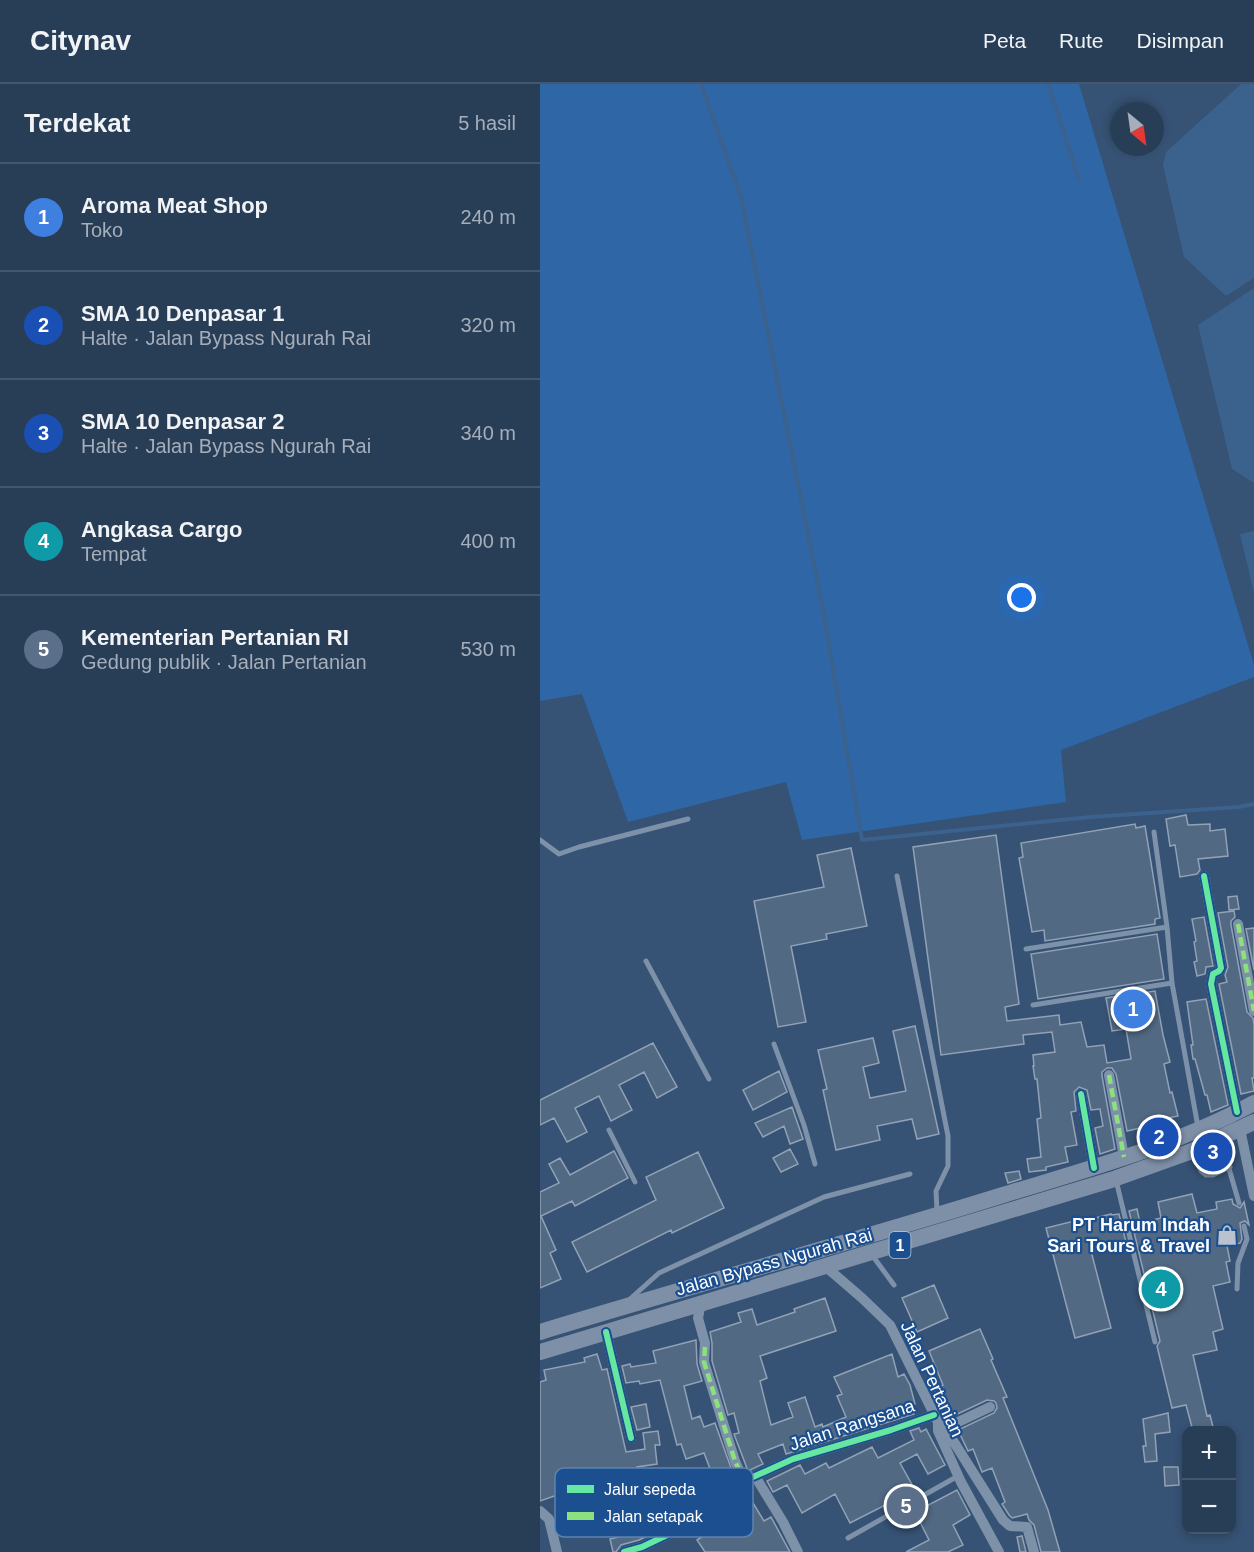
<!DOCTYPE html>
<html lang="id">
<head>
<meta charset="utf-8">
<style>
  :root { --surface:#283e57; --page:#344961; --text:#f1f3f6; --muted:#a5aeba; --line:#44576d; --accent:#8abfa5 }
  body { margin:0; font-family:Helvetica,sans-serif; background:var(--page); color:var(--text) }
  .controls { position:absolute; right:18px; bottom:18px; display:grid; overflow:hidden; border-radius:12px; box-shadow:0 3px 9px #0003 }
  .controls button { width:54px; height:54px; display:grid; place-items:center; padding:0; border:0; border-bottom:2px solid var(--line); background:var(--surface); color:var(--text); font:30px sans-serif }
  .compass { position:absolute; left:570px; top:18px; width:54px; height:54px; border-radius:50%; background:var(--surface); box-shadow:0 3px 9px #0003; rotate:151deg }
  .you { position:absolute; left:482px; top:514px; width:21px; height:21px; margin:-15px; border:4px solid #fff; border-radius:50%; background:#1a73e8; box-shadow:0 0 0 9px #1a73e833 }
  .badge { display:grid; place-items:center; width:39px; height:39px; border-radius:50%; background:var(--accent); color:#fff; font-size:20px; font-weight:700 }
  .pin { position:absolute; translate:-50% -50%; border:3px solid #fff; box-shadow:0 2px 6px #0006 }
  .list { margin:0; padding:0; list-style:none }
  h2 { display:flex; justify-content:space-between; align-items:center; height:78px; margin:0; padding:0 24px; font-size:26px }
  h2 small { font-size:20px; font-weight:400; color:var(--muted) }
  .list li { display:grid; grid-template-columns:39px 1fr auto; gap:18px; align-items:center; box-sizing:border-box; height:108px; padding:0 24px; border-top:2px solid var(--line) }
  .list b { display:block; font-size:22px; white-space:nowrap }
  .list p { margin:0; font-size:20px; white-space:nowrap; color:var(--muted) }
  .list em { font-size:20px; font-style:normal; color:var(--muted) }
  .map { position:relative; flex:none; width:714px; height:1468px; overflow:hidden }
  header { display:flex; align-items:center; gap:36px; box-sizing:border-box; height:84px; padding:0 30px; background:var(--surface); border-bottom:2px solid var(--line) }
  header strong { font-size:28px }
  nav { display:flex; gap:33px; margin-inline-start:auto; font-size:21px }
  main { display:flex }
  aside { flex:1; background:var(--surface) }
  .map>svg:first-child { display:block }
  .green { fill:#2f66a5 }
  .water { fill:#3b618d }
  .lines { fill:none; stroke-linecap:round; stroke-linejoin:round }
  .stream { stroke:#3b618d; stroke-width:4 }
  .building { fill:#526984; stroke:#92a2b6; stroke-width:1.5 }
  .service { stroke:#7d92a8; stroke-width:5 }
  .minor { stroke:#7d92a8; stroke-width:10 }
  .trunk { stroke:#7e90a7; stroke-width:16 }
  .quiet { stroke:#8de07e; stroke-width:4.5; stroke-dasharray:9 4.5; stroke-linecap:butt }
  .cycleway-casing { stroke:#1b4f8f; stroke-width:10 }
  .cycleway { stroke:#66e7a1; stroke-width:6 }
  .labels { text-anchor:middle; stroke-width:4.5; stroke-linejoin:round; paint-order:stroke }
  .shield { fill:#1b4f8f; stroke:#bbcadd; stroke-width:1.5 }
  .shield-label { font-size:16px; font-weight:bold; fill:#fff }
  .poi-label { font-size:18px; font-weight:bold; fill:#fff; stroke:#1b4f8f; text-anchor:end }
  .street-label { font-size:18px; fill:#fff; stroke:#1b4f8f }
  .key { fill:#1b4f8f; stroke:#5f84b1; stroke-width:1.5 }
  .key-label { font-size:16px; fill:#fff }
</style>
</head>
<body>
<header>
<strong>Citynav</strong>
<nav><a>Peta</a><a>Rute</a><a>Disimpan</a></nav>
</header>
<main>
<aside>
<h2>Terdekat<small>5 hasil</small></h2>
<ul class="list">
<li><span class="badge" style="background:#3f7fe0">1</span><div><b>Aroma Meat Shop</b><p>Toko</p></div><em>240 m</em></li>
<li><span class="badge" style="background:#1a4fb4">2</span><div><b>SMA 10 Denpasar 1</b><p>Halte · Jalan Bypass Ngurah Rai</p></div><em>320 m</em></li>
<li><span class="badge" style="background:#1a4fb4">3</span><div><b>SMA 10 Denpasar 2</b><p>Halte · Jalan Bypass Ngurah Rai</p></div><em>340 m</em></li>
<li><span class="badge" style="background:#0f9aa8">4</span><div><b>Angkasa Cargo</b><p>Tempat</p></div><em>400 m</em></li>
<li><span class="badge" style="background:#5c6f8a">5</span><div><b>Kementerian Pertanian RI</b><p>Gedung publik · Jalan Pertanian</p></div><em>530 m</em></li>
</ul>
</aside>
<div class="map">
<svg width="714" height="1468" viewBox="0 0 714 1468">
  <rect width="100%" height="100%" fill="#365274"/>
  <path class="green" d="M 0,0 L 539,0 L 714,581 L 714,593 L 521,666 L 526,718 L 262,756 L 246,698 L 88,738 L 42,610 L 0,617 Z"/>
  <path class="water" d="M 701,0 L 714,0 L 714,194 L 686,212 L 644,173 L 623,81 L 626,68 Z
    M 714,204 L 714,399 L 692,385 L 658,241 Z
    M 714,447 L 714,509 L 700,450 Z"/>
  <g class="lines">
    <path class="stream" d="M 161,0 L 201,113 L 284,531 L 322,756 L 551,733 L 699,723 L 714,720
      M 508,0 L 539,96"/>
  </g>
  <path class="building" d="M 646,731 L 648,741 L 670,740 L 670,747 L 685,745 L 688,772 L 658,775 L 660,786 L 657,790 L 640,793 L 635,761 L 630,762 L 626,735 Z
    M 595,740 L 596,744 L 605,742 L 620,834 L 615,835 L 615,840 L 505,857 L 504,846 L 492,848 L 479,774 L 483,773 L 481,759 Z
    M 456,751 L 479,920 L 465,923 L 467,937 L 519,931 L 520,941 L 541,938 L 547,963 L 564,961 L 567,979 L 591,975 L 586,945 L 572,947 L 566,914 L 615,907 L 623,951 L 630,978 L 624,980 L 630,1009 L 632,1008 L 638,1032 L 628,1034 L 629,1041 L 618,1043 L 618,1040 L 587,1047 L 576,990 L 572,984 L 567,984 L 562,988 L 562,992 L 575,1065 L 560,1070 L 555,1044 L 563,1042 L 560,1025 L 551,1026 L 547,1006 L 539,1003 L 534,1008 L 536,1027 L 531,1028 L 537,1061 L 525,1063 L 528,1078 L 506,1083 L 506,1086 L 489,1088 L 487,1075 L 501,1073 L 497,1035 L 501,1034 L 497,995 L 495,995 L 493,982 L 494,982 L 493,971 L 515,968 L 512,948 L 483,951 L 484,960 L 401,971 L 373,763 Z
    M 311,764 L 327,842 L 286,850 L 287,855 L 251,862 L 266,938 L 238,943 L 214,817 L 284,803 L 277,771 Z
    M 697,812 L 699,825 L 689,826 L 688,813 Z
    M 694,827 L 695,833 L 691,837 L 691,841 L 707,928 L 713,934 L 714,941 L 714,994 L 712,994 L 714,1007 L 701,1010 L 679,900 L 687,898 L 685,891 L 688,883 L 678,829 Z
    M 664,833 L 673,882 L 666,883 L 665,890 L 657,892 L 654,878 L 657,877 L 654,858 L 656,857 L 652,835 Z
    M 714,844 L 714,886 L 706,845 Z
    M 617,850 L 624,895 L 498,915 L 491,870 Z
    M 666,915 L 688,1021 L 671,1028 L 667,1011 L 665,1011 L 655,975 L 653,975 L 651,961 L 653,961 L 647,918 Z
    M 375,942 L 399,1050 L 377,1055 L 372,1035 L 337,1042 L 340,1056 L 296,1066 L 283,1006 L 287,1005 L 278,966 L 333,954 L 339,979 L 323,983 L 330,1014 L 366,1007 L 353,947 Z
    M 113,959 L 137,1003 L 117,1014 L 104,988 L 79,1001 L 92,1026 L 71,1037 L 59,1012 L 35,1024 L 47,1048 L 27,1058 L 14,1034 L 0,1041 L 0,1016 Z
    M 239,987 L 247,1008 L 213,1026 L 203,1006 Z
    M 252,1023 L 263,1055 L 250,1060 L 244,1042 L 223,1053 L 215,1039 Z
    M 250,1065 L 258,1080 L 241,1088 L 233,1074 Z
    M 74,1067 L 88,1094 L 35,1122 L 32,1117 L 1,1132 L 16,1166 L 10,1169 L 21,1195 L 0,1204 L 0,1108 L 19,1099 L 9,1080 L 20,1074 L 30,1091 Z
    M 158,1068 L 184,1124 L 132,1149 L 131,1146 L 47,1188 L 32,1158 L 116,1116 L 106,1093 Z
    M 479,1087 L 481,1095 L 468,1099 L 465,1089 Z
    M 652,1110 L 657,1129 L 677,1125 L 676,1118 L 692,1115 L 693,1120 L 700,1124 L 704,1118 L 709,1141 L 705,1137 L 700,1139 L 702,1155 L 700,1159 L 687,1162 L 690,1177 L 686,1178 L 690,1198 L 673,1202 L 683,1245 L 673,1248 L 677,1266 L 653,1271 L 667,1332 L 670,1331 L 674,1347 L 653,1347 L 646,1321 L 632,1324 L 617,1262 L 620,1257 L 589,1127 L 597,1125 L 600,1139 L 621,1134 L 618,1118 Z
    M 571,1130 L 571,1131 L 579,1130 L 586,1158 L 551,1167 L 571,1244 L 535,1254 L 506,1144 L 542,1135 L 543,1137 Z
    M 394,1201 L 408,1234 L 377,1248 L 362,1214 Z
    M 285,1214 L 296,1247 L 220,1272 L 227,1294 L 220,1297 L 231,1341 L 253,1333 L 248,1319 L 265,1313 L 275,1343 L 282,1340 L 283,1343 L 306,1333 L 297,1312 L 302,1310 L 294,1293 L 352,1270 L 358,1293 L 364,1290 L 370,1301 L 375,1320 L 371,1321 L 374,1330 L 246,1370 L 243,1360 L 218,1370 L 223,1380 L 208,1387 L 194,1350 L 199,1349 L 194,1329 L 188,1331 L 172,1277 L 172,1259 L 170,1248 L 201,1238 L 198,1229 L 212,1225 L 217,1241 L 255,1228 L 254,1225 Z
    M 440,1245 L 453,1275 L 451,1276 L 467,1313 L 463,1314 L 508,1426 L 520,1468 L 501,1468 L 494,1441 L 489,1436 L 487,1430 L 472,1434 L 469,1431 L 462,1420 L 465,1418 L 452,1384 L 442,1388 L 433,1365 L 428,1367 L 418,1346 L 454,1329 L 457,1324 L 456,1319 L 454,1317 L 447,1316 L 407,1335 L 394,1305 L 403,1301 L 389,1267 Z
    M 156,1256 L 157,1280 L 162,1297 L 144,1302 L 152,1335 L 160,1332 L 164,1343 L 175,1339 L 195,1395 L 155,1426 L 145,1407 L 157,1401 L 156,1399 L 172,1390 L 164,1369 L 146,1375 L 141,1360 L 137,1361 L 120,1296 L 100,1300 L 99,1297 L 86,1299 L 82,1282 L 90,1280 L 91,1283 L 116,1279 L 113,1267 Z
    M 57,1270 L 62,1286 L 67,1285 L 86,1368 L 105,1365 L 103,1349 L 118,1347 L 120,1361 L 115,1361 L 117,1380 L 97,1383 L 103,1417 L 125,1411 L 132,1440 L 99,1456 L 81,1461 L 76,1468 L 73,1468 L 70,1455 L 95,1449 L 84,1421 L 54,1427 L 51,1414 L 23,1422 L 20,1410 L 0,1417 L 0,1298 L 6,1296 L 4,1286 L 45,1278 L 44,1274 Z
    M 106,1320 L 110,1343 L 97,1346 L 91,1323 Z
    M 628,1329 L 630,1348 L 615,1350 L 617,1377 L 605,1378 L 603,1362 L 606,1362 L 603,1335 Z
    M 379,1344 L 381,1348 L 386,1345 L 405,1381 L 388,1390 L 377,1370 L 360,1379 L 375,1406 L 310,1439 L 295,1410 L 262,1429 L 247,1401 L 233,1408 L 227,1397 L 260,1381 L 265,1390 L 286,1379 L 289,1384 L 332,1363 L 338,1374 L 374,1356 L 370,1347 Z
    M 624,1383 L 638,1383 L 639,1401 L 625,1402 Z
    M 205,1406 L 224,1437 L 231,1433 L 250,1468 L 165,1468 L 157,1456 L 173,1446 L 166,1436 Z
    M 417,1406 L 430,1431 L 413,1441 L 423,1461 L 408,1468 L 366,1468 L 389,1456 L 375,1428 Z
    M 482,1452 L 486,1468 L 480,1468 L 477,1453 Z"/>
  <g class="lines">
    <path class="service" d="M 614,748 L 627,843 L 632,899 L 658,1043
      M 0,756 L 19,770 L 39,763 L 148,735
      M 357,792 L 408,1052 L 408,1082 L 396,1107 L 397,1127
      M 486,865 L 627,843
      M 106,877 L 169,995
      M 493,921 L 632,899
      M 234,960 L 264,1041 L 275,1080
      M 69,1046 L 95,1098
      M 681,1057 L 699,1119
      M 653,1068 L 661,1087 L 666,1091 L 673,1091 L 690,1083
      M 576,1096 L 615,1258
      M 332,1171 L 354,1201
      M 697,1205 L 698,1179 L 707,1155 L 704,1142
      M 90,1215 L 119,1189 L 284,1113 L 370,1090
      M 308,1454 L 418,1392"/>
    <path class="minor" d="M 664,792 L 681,884 L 679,887 L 673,890 L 671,900 L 697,1028
      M 698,840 L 714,927
      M 569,991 L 584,1073
      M 541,1010 L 554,1084
      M 700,1045 L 714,1112
      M 286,1183 L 322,1214 L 350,1241 L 398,1338 L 398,1347 L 421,1398 L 459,1468
      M 161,1218 L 158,1234 L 165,1259 L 164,1278 L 195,1377 L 204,1397
      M 66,1248 L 91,1354
      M 398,1338 L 405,1344 L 463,1436 L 470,1442 L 487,1443 L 494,1468
      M 399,1347 L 450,1323
      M 125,1391 L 146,1442
      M 215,1392 L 243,1438 L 258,1468
      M 0,1427 L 9,1435 L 17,1468
      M 84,1468 L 102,1463 L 146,1442 L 204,1397 L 253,1375 L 351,1346 L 394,1331"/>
    <path class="trunk" d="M 0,1248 C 154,1201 309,1159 463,1111 C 548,1085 635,1062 714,1019
      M 0,1268 L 571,1096 L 652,1067 L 714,1038"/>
    <path class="quiet" d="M 698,840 L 714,927
      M 569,991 L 584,1073
      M 165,1263 L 164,1278 L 195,1377 L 204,1397"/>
    <g class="cycleway-casing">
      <path id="cycleway" d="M 664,792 L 681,884 L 679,887 L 673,890 L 671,900 L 697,1028
        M 541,1010 L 554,1084
        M 66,1248 L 91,1354
        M 84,1468 L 102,1463 L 146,1442 L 204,1397 L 253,1375 L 351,1346 L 394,1331"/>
    </g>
    <use href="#cycleway" class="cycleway"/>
  </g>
  <defs>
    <g id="shop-bare" transform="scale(1.62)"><path d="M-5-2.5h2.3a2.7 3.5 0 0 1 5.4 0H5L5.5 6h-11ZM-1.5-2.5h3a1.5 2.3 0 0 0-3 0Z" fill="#b9c2ce" stroke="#1b4f8f" stroke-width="2.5" paint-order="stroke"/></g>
  </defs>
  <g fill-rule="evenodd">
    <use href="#shop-bare" x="687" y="1151"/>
  </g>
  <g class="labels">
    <rect class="shield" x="349.5" y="1148" width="21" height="26" rx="4.5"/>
    <g class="shield-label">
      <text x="360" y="1167">1</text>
    </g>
    <g class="poi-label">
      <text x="670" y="1147">PT Harum Indah<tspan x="670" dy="21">Sari Tours &amp; Travel</tspan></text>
    </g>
    <g class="street-label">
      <text transform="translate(234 1178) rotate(-16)" y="6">Jalan Bypass Ngurah Rai</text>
      <text transform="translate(392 1295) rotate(65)" y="6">Jalan Pertanian</text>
      <text transform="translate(312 1341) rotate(-18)" y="6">Jalan Rangsana</text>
    </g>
  </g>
  <rect x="15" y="1384" width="198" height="69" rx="9" class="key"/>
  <rect x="27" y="1401" width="27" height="8" fill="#66e7a1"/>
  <rect x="27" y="1428" width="27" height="8" fill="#8de07e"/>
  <g class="key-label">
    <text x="64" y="1411">Jalur sepeda</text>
    <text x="64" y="1438">Jalan setapak</text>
  </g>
</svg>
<div class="controls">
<button>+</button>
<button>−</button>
</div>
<svg class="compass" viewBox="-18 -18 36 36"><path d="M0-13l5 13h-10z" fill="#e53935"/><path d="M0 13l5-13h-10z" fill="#a5aeba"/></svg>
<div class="you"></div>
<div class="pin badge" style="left:593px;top:925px;background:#3f7fe0">1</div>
<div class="pin badge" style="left:619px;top:1053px;background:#1a4fb4">2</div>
<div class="pin badge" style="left:673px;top:1068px;background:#1a4fb4">3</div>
<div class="pin badge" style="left:621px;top:1205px;background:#0f9aa8">4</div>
<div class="pin badge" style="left:366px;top:1422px;background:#5c6f8a">5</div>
</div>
</main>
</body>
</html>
